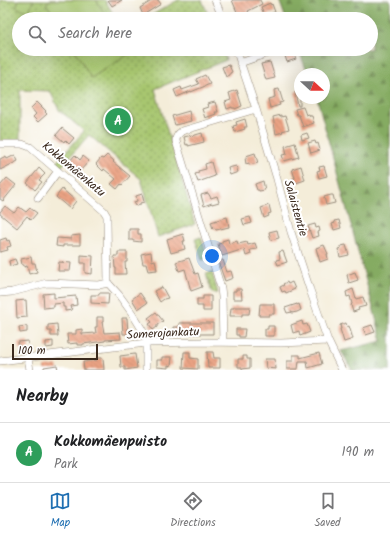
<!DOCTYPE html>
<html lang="en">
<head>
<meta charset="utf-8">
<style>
  :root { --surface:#fff; --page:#f2f2f2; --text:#202124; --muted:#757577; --line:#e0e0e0; --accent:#1f6fb2 }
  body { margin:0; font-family:Kalam,sans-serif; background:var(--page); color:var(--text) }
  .compass { position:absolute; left:294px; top:68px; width:36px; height:36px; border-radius:50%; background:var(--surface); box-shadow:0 4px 16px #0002; rotate:111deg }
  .scale { position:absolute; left:12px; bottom:10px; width:86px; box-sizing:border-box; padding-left:4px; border:2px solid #3b2a1e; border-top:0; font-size:11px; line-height:14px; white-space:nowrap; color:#3b2a1e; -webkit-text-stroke:3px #fff; paint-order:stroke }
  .you { position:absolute; left:212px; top:256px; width:14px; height:14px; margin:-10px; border:3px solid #fff; border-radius:50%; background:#1a73e8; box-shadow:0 0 0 6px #1a73e833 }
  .badge { display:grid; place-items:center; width:26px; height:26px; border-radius:50%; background:var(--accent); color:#fff; font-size:13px; font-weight:700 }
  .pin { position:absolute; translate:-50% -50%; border:2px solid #fff; box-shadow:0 1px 4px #0006 }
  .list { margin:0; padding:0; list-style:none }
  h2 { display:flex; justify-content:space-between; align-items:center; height:52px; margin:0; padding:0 16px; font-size:17px }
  h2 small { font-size:13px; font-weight:400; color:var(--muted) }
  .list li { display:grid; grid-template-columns:26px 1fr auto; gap:12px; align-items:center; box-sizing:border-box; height:60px; padding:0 16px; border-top:1px solid var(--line) }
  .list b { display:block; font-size:15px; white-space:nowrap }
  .list p { margin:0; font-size:13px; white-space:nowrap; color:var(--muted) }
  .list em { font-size:13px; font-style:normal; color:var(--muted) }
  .icon { flex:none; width:22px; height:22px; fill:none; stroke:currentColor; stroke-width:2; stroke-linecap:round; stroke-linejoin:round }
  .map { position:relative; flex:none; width:390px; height:370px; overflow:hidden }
  .search { position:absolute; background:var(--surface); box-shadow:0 4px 16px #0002; left:12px; right:12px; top:12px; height:44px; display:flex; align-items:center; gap:10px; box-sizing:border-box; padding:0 14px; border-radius:22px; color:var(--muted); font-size:15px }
  .sheet { height:112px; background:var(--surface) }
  nav { display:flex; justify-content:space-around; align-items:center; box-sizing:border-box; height:56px; border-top:1px solid var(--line); background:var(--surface); font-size:11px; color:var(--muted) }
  nav a { display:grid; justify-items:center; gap:2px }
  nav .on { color:var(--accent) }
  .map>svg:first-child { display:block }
  .forest { fill:url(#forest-firs); stroke:#606a40 }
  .park { fill:url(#park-dots); stroke:#717846 }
  .garden { fill:#a7c66f; stroke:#717846 }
  .building { fill:url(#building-back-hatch) }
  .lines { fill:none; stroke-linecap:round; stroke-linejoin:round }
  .minor-casing { stroke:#988c7c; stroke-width:8 }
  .minor { stroke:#fff; stroke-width:7 }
  .labels { text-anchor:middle; stroke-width:4; stroke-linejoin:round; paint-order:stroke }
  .street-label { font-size:12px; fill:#3b2a1e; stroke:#fff }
</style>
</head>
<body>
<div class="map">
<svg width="390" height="370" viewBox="0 0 390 370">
  <defs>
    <pattern id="forest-firs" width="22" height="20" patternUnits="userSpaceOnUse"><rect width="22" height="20" fill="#85ab62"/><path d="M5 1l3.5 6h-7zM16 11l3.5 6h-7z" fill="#6e8b50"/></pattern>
    <pattern id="park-dots" width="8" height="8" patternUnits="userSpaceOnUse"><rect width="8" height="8" fill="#a7c66f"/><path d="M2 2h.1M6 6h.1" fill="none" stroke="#89a15b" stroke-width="1.8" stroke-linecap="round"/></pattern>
    <pattern id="building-back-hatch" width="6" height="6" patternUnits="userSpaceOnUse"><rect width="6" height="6" fill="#eba384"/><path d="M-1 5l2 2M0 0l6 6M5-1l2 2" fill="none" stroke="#c0856b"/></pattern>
  </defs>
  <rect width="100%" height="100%" fill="#fff"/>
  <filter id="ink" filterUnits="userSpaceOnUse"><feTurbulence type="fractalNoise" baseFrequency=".025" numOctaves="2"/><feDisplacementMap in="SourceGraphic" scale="8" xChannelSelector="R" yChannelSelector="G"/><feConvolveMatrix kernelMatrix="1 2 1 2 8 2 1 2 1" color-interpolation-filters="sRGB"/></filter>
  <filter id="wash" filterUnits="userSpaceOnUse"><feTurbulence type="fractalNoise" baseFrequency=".012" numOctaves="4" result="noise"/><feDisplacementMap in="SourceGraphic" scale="16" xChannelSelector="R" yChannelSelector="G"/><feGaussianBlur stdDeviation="0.9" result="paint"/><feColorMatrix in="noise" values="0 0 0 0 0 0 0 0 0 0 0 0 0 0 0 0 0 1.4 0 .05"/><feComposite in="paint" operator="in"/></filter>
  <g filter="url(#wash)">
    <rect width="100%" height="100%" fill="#f4edd9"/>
    <path class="forest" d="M 279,0 L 390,0 L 390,370 L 352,370 L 341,351 L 382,341 L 317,98 L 324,98 L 324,74 L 308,74 L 298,49 L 371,49 L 371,19 L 286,19 Z"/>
    <path class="park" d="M 0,0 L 105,0 L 116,19 L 19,19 L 19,49 L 222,49 L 226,60 L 155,89 L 195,224 L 158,237 L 141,179 L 89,135 L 60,168 L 55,164 L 84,131 L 59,110 L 50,91 L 20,90 L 20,141 L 0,141 Z
      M 178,0 L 202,0 L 210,19 L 145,19 Z
      M 201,237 L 208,259 L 202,260 L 195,239 Z
      M 212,272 L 218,293 L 212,293 L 206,274 Z"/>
    <path class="garden" d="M 19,0 L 33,0 L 29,12 L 16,7 Z
      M 51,0 L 96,0 L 108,19 L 56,19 L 46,3 Z
      M 74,49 L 126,49 L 129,54 L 91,78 Z"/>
    <g id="blocks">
      <path class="building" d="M 108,0 L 122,0 L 112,6 Z
        M 153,0 L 158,0 L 161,4 L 143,15 L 140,8 Z
        M 232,0 L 260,0 L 262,4 L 248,11 L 251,18 L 248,19 L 240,19 Z
        M 270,3 L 271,5 L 272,4 L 275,12 L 265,16 L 261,7 Z
        M 293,53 L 296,59 L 287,62 L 285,56 Z
        M 270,62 L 275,78 L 266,80 L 261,64 Z
        M 229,65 L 232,72 L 230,73 L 230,75 L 226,77 L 222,67 Z
        M 205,75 L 210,84 L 191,92 L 191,91 L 177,97 L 174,90 L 181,87 L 182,90 L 199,84 L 196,79 Z
        M 279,89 L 283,102 L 279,103 L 280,105 L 270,108 L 268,99 L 275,97 L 274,90 Z
        M 237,90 L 242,106 L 235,109 L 235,108 L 232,108 L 232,107 L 227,109 L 225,102 L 231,100 L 229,93 Z
        M 300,90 L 300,106 L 298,106 L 295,92 Z
        M 37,102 L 46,111 L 45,112 L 47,114 L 38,122 L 33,117 L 36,114 L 31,108 Z
        M 215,102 L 218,112 L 215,112 L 216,114 L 205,118 L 202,109 L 208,107 L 207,104 Z
        M 303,107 L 306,115 L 309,114 L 310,116 L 312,116 L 314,123 L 303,127 L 299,115 L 297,115 L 295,109 Z
        M 189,111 L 191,121 L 175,125 L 172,116 Z
        M 281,115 L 281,117 L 285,116 L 289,129 L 282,131 L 283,132 L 276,134 L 273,117 Z
        M 245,119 L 247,127 L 244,127 L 245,129 L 235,132 L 233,126 L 237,125 L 236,122 Z
        M 62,128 L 74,138 L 69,144 L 65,140 L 64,142 L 56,135 Z
        M 202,133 L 204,142 L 188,146 L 188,144 L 186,145 L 184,137 L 192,135 L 192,136 Z
        M 307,133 L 309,138 L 302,140 L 301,135 Z
        M 315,141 L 316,144 L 318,143 L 320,150 L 311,153 L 308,143 Z
        M 295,143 L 299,157 L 284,161 L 282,155 L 287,154 L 285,146 Z
        M 255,153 L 258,163 L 249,165 L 249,163 L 246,164 L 245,158 L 247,158 L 246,156 Z
        M 15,155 L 18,161 L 0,170 L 0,159 L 6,156 L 7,159 Z
        M 75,155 L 80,160 L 83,156 L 89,161 L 80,171 L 69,162 Z
        M 107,155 L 114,161 L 113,162 L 130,176 L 122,185 L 121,184 L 117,189 L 111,184 L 116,179 L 104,169 L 103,171 L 96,164 L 101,158 L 103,159 Z
        M 211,162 L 215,176 L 198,182 L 195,174 L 199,173 L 198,171 L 206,169 L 205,164 Z
        M 236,166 L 238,172 L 230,175 L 228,168 Z
        M 301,166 L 305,180 L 293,184 L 292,179 L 295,178 L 292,169 Z
        M 324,166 L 327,176 L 319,178 L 317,171 L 320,170 L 319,167 Z
        M 39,168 L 45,174 L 39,180 L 42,182 L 35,190 L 27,183 Z
        M 7,178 L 16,185 L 3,201 L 0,199 L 0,186 Z
        M 263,181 L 265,190 L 259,191 L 259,190 L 257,190 L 255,184 Z
        M 62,189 L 76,201 L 70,209 L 56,197 Z
        M 208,193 L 211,198 L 217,196 L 219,202 L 212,204 L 212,203 L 204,206 L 201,195 Z
        M 142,194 L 144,202 L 140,203 L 140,205 L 136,206 L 134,202 L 137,201 L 136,196 Z
        M 331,195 L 333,195 L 335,203 L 326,205 L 324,197 Z
        M 269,205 L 271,213 L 268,214 L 269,216 L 264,218 L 261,208 Z
        M 5,206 L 14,213 L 19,207 L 26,212 L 30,208 L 37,213 L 31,220 L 27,216 L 17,228 L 0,214 L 0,212 Z
        M 227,217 L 229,227 L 216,230 L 215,228 L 213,229 L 211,222 Z
        M 250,217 L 252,223 L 244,225 L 242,219 Z
        M 339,220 L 341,228 L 334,230 L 332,224 L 335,223 L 334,221 Z
        M 315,224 L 316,228 L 319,227 L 320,231 L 318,232 L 319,236 L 312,238 L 308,226 Z
        M 129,229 L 138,229 L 138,234 L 141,234 L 141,242 L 133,241 L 133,240 L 129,240 Z
        M 277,230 L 279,238 L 271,240 L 269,232 Z
        M 183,234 L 185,241 L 183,241 L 185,249 L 171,253 L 167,239 Z
        M 80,235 L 80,245 L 63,245 L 63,247 L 56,246 L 57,238 L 71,239 L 71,236 Z
        M 6,238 L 7,241 L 9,240 L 11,246 L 7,247 L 8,250 L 0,252 L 0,240 Z
        M 228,239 L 229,244 L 237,241 L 238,244 L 247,242 L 248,245 L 255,243 L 257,249 L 250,250 L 251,254 L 246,256 L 244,249 L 222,256 L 218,244 L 222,243 L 222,241 Z
        M 324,245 L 328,254 L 327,254 L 328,259 L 320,262 L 316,248 Z
        M 346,245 L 349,255 L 340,257 L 338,249 L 341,248 L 341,246 Z
        M 283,251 L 287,262 L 278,265 L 276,260 L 280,259 L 279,252 Z
        M 118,252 L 127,252 L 127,262 L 125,262 L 126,274 L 116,274 L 116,268 L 115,268 L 114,256 L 118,256 Z
        M 151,252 L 152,261 L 155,260 L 157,270 L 148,271 L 146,264 L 143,264 L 141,254 Z
        M 81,255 L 93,256 L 92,274 L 85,273 L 85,263 L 81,263 Z
        M 31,257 L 32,263 L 35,263 L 37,272 L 29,274 L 27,266 L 24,267 L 24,265 L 22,265 L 21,259 Z
        M 189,258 L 195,274 L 198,273 L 202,287 L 191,291 L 185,269 L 179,271 L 176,262 Z
        M 15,259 L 17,264 L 10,266 L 9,261 Z
        M 223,260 L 227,272 L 231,271 L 233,278 L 225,281 L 218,261 Z
        M 59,262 L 71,263 L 70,271 L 58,271 Z
        M 355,272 L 358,280 L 349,283 L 347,275 Z
        M 287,282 L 288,284 L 292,282 L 295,289 L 286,293 L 285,291 L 282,292 L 280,287 L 284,285 L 283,284 Z
        M 162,287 L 168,298 L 164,299 L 160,302 L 154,291 Z
        M 236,289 L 241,289 L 242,299 L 233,299 L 233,291 L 236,291 Z
        M 353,289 L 356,299 L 363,297 L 366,306 L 358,308 L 359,310 L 353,312 L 351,305 L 352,304 L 350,296 L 347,297 L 346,292 Z
        M 54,293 L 54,298 L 76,296 L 77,305 L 71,306 L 72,310 L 65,311 L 65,307 L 63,307 L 63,303 L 54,304 L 54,307 L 44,308 L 43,294 Z
        M 99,293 L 109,293 L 108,304 L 91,303 L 91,295 L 99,295 Z
        M 140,293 L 147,303 L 138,309 L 132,299 Z
        M 203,296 L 211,296 L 211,311 L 203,311 L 203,306 L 197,306 L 197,299 L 203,299 Z
        M 26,300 L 27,317 L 17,318 L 16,301 Z
        M 260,304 L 274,304 L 274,314 L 269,314 L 269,316 L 259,316 Z
        M 297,304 L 297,305 L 299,304 L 301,310 L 297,312 L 292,313 L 292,312 L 287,313 L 285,308 Z
        M 234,307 L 250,307 L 249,314 L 242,314 L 242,316 L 230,316 L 231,308 L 234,308 Z
        M 156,312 L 163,321 L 157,325 L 157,327 L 153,330 L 149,324 L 152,322 L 148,318 Z
        M 97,317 L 103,317 L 103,322 L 102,322 L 104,333 L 120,332 L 121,339 L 105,340 L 105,341 L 83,344 L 83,345 L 77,345 L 77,343 L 68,344 L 67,334 L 76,334 L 76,330 L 82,329 L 82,334 L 96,333 L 95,327 L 97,327 Z
        M 122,318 L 127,318 L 128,334 L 123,334 Z
        M 302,321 L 303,325 L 307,324 L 310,332 L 300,336 L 299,331 L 293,333 L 291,325 Z
        M 179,323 L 213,323 L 213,334 L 173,334 L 173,327 L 179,327 Z
        M 346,323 L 347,327 L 349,326 L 353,339 L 344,342 L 340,329 L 341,329 L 340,325 Z
        M 57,324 L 58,336 L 51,336 L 51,331 L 48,331 L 48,325 Z
        M 372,325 L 375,332 L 366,335 L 363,328 Z
        M 27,326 L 27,332 L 20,333 L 19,327 Z
        M 268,326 L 274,326 L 274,336 L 265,336 L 265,329 L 268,329 Z
        M 236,329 L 245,329 L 244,337 L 239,337 L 239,335 L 236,335 Z
        M 28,341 L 29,349 L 19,350 L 18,342 Z
        M 53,341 L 53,347 L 46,348 L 46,342 Z
        M 184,352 L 190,352 L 190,358 L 198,359 L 198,369 L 183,368 Z
        M 207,352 L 213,352 L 214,358 L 220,358 L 220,368 L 208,368 Z
        M 319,353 L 322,364 L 308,368 L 307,361 L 299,361 L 298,369 L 287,369 L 287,361 L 293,361 L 293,355 L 300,355 L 300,358 Z
        M 135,354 L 137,368 L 125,370 L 125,367 L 121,367 L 120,356 Z
        M 243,356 L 247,356 L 247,359 L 250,359 L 250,368 L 242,369 L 242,367 L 238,367 L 238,359 L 243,359 Z
        M 162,357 L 172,357 L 171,366 L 168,365 L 168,368 L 157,367 L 157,360 L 162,360 Z
        M 97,358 L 103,358 L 104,370 L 84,370 L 83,362 L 97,360 Z
        M 265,359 L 275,359 L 276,369 L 266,368 Z
        M 57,365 L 58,370 L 44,370 L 44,367 Z"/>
    </g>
  </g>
  <g filter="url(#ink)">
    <use href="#blocks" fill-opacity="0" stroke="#988c7c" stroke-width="1"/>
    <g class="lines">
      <g class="minor-casing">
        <path id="minor" d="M 215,0 L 223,19
          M 236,49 L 256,109 L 277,179 L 291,232 L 310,290 L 328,341 L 342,370
          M 240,63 L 280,49
          M 0,144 L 22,144 L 30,147 L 104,211 L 107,216 L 107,221 L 108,283 L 119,295 L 132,313 L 146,336 L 146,370
          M 38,198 L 58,171
          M 0,293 L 12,292 L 47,283 L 99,285 L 108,283
          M 223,342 L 222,297 L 221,288 L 176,141 C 176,136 178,134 182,131 L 256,109
          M 28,358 L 30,370
          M 0,361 L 146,343 L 204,342 L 281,343 L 328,341"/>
      </g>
      <use href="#minor" class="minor"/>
    </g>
  </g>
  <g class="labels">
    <g class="street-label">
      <text transform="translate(74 169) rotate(40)" y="4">Kokkomäenkatu</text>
      <text transform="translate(296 208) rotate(74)" y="4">Salaistentie</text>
      <text transform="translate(163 333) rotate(-3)" y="4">Somerojankatu</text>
    </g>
  </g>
</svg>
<svg class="compass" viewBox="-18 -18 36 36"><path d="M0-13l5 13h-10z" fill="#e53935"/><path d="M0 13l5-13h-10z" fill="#757577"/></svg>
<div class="scale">100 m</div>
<div class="you"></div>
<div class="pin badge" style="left:118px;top:121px;background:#2e9e5b">A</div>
<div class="search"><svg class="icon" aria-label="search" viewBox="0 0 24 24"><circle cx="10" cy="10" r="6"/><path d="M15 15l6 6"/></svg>Search here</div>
</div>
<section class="sheet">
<h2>Nearby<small></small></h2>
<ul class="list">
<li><span class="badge" style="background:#2e9e5b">A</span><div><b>Kokkomäenpuisto</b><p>Park</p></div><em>190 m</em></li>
</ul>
</section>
<nav>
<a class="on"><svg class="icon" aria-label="map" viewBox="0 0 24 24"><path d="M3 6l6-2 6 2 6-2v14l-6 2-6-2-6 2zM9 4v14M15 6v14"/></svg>Map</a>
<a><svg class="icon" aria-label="directions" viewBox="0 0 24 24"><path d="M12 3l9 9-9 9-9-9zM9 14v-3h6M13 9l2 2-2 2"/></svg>Directions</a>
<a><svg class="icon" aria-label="saved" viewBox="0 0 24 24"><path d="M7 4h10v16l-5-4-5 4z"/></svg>Saved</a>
</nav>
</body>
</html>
